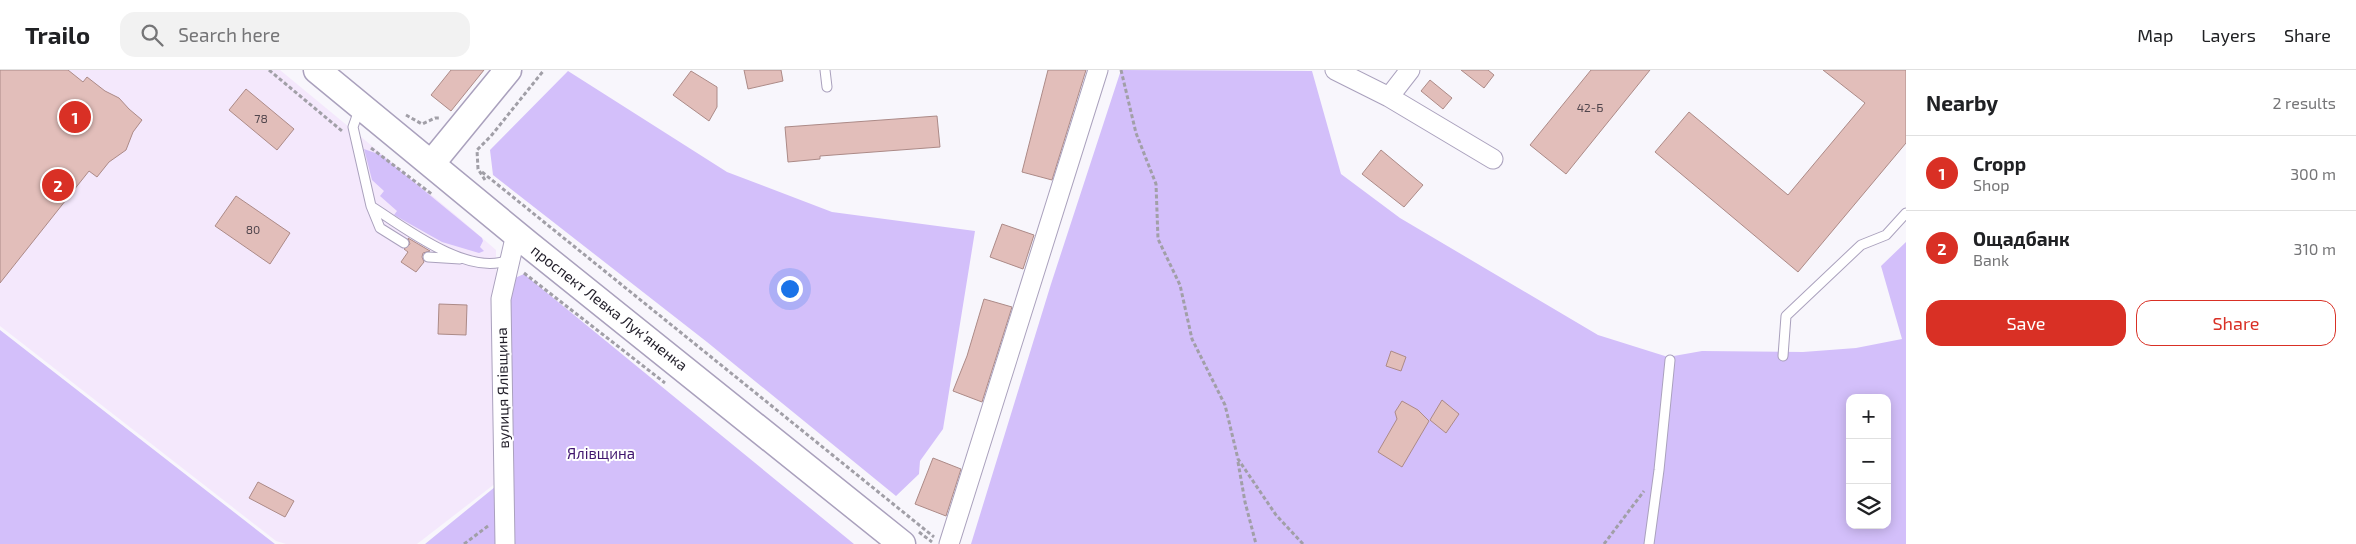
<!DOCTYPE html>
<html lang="en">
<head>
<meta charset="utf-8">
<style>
  :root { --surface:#fff; --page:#f2f2f2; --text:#202124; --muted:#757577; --line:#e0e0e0; --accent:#d93025 }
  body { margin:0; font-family:"Exo 2",sans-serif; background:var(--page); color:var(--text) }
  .controls { position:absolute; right:15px; bottom:15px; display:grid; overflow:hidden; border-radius:10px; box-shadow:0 2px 12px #0003 }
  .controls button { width:45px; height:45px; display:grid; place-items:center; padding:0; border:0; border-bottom:1px solid var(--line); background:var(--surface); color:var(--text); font:25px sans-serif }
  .you { position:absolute; left:789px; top:218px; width:18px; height:18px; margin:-12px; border:4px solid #fff; border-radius:50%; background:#1a73e8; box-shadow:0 0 0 8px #1a73e833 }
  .badge { display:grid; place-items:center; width:32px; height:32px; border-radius:50%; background:var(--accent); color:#fff; font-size:16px; font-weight:700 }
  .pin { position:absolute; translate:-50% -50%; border:2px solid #fff; box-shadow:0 1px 5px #0006 }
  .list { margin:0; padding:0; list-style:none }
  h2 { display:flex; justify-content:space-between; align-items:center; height:65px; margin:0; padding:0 20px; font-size:21px }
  h2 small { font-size:16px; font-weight:400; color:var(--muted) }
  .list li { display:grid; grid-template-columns:32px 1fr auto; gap:15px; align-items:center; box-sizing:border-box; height:75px; padding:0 20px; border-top:1px solid var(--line) }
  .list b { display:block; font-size:19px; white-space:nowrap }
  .list p { margin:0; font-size:16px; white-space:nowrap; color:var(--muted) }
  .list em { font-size:16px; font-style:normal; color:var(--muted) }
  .actions { display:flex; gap:10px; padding:15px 20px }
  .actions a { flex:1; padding:11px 0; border:1px solid var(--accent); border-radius:15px; text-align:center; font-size:18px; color:var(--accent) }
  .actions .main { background:var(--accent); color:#fff }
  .icon { flex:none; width:28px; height:28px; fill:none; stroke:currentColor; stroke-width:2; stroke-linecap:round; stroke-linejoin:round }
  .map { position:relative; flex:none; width:1906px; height:474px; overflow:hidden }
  header { display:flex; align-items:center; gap:30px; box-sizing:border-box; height:70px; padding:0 25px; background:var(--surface); border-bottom:1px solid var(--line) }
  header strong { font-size:24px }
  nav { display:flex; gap:28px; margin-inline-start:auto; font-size:18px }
  .search { width:350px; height:45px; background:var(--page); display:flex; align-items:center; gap:12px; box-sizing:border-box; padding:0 18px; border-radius:15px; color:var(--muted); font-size:19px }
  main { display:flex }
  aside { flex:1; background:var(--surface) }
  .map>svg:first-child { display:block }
  .commercial { fill:#f4e8fc }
  .green { fill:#d3bffa; fill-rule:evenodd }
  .building { fill:#e2beba; stroke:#ac8a87 }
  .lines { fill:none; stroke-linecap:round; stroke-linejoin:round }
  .lane-casing { stroke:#aaa1bd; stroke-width:11 }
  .street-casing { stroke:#aaa1bd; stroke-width:21 }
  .secondary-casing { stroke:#aaa1bd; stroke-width:29 }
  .path { stroke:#a19fa7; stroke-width:3; stroke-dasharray:4 2.5; stroke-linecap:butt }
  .lane { stroke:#fff; stroke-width:9 }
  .street { stroke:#fff; stroke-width:19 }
  .secondary { stroke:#fff; stroke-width:26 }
  .labels { text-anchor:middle; stroke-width:4; stroke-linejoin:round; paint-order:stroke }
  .number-label { font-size:12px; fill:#50454c }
  .street-label { font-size:15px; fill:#201d28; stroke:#fff }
  .park-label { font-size:15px; fill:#40156e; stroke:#fff }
</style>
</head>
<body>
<header>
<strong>Trailo</strong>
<div class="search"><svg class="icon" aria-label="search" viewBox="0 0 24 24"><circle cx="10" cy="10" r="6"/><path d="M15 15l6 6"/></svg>Search here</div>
<nav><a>Map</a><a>Layers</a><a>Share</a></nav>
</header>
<main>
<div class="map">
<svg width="1906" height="474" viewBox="0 0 1906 474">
  <rect width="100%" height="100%" fill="#f8f6fc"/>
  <path class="commercial" d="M 0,0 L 280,0 L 458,147 L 496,180 L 496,413 L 417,474 L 286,474 L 276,471 L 0,256 Z"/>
  <path class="green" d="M 1121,0 L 1312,1 L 1341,104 L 1400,148 L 1598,265 L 1668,287 L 1702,281 L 1803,282 L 1856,278 L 1902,269 L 1881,196 L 1906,172 L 1906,474 L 971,474 L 1051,214 ZM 1850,328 L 1887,328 L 1887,455 L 1850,455 Z
    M 568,1 L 727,102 L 832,142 L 975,161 L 943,359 L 920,391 L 919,404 L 896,426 L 707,272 L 493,105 L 490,80 Z
    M 364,79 L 381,85 L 482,168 L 483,171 L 480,177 L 484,181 L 479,183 L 442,172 L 394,145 L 397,141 L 380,126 L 384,121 L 372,110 Z
    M 524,204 L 854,474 L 425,474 L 512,403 L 506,212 Z
    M 0,260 L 275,474 L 0,474 Z"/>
  <path class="building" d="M 0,0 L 68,0 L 83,12 L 87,7 L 105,21 L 119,28 L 129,39 L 142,50 L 133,62 L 126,80 L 109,92 L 97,107 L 89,101 L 0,213 Z
    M 451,0 L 484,0 L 451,41 L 431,25 Z
    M 744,0 L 781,0 L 783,11 L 748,19 Z
    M 1048,0 L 1086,0 L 1052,110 L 1022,102 Z
    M 1461,0 L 1488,0 L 1494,5 L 1484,18 Z
    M 1591,0 L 1650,0 L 1566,104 L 1530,75 Z
    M 1823,0 L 1906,0 L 1906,73 L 1798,202 L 1655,82 L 1689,42 L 1788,125 L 1865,33 Z
    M 691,1 L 717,17 L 717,37 L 709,51 L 673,25 Z
    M 1430,10 L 1452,28 L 1443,39 L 1421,21 Z
    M 246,19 L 294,59 L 277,80 L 229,40 Z
    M 937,46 L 940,77 L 820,86 L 820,89 L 788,92 L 785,57 Z
    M 1381,80 L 1423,115 L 1404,137 L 1362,104 Z
    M 236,126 L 290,163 L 270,194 L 215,156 Z
    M 1002,154 L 1034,165 L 1023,199 L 990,187 Z
    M 408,168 L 430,181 L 423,183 L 422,187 L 424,192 L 416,202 L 401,192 L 408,182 L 404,179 L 410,174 Z
    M 984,229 L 1012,237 L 982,332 L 953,321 L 967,286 Z
    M 439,234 L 467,235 L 466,265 L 438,264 Z
    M 1391,281 L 1406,287 L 1401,301 L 1386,296 Z
    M 1442,330 L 1459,344 L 1446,363 L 1430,350 Z
    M 1402,331 L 1418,340 L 1429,351 L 1402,397 L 1378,382 L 1397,349 L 1395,342 Z
    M 933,388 L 961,399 L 946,446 L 915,434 Z
    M 258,412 L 294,431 L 285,447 L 249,428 Z"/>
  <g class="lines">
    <g class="lane-casing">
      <path id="lane" d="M 825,0 L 827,17
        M 359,40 L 353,57 L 371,136 C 403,157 471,209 510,189
        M 371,136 L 380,158 L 404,173
        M 428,187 L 460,189
        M 1783,286 L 1786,246 L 1861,175 L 1886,165 L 1906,143
        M 1649,474 L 1659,400 L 1670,290"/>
    </g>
    <g class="street-casing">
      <path id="street" d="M 1335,0 L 1389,27 L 1493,89
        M 1389,27 L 1410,0
        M 505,474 L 501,229 L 516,164
        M 949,474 L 1098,0"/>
    </g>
    <g class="secondary-casing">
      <path id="secondary" d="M 317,0 L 528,174 L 902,474
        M 431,94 L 508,0"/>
    </g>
    <path class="path" d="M 269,0 L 342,61
      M 1121,0 L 1136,63 L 1156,114 L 1158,169 L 1180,215 L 1192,269 L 1225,335 L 1238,389 L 1276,445 L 1303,474
      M 406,45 L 422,54 L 435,48 L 441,48
      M 371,78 L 433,125
      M 482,102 L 934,467
      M 485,110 L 478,99 L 477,80 L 491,66 L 544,0
      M 524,203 L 665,313
      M 1238,392 L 1245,432 L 1256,474
      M 919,462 L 932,472
      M 464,474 L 488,456
      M 1604,474 L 1644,421"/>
    <use href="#lane" class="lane"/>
    <use href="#street" class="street"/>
    <use href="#secondary" class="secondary"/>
  </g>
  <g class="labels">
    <g class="number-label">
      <text x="1590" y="42">42-Б</text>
      <text x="261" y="53">78</text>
      <text x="253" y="164">80</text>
    </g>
    <g class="street-label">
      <text transform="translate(609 238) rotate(38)" y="5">проспект Левка Лукʼяненка</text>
      <text transform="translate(503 318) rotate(-91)" y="5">вулиця Ялівщина</text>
    </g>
    <g class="park-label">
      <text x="601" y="389">Ялівщина</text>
    </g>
  </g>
</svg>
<div class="controls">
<button>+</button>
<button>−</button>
<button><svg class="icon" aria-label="layers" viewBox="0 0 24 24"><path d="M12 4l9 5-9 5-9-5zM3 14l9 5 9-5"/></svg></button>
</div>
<div class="you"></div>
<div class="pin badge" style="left:75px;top:47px">1</div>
<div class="pin badge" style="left:58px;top:115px">2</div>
</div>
<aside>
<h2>Nearby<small>2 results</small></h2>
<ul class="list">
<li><span class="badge">1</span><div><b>Cropp</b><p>Shop</p></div><em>300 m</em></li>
<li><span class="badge">2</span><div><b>Ощадбанк</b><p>Bank</p></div><em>310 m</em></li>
</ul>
<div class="actions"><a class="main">Save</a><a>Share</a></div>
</aside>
</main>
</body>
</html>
